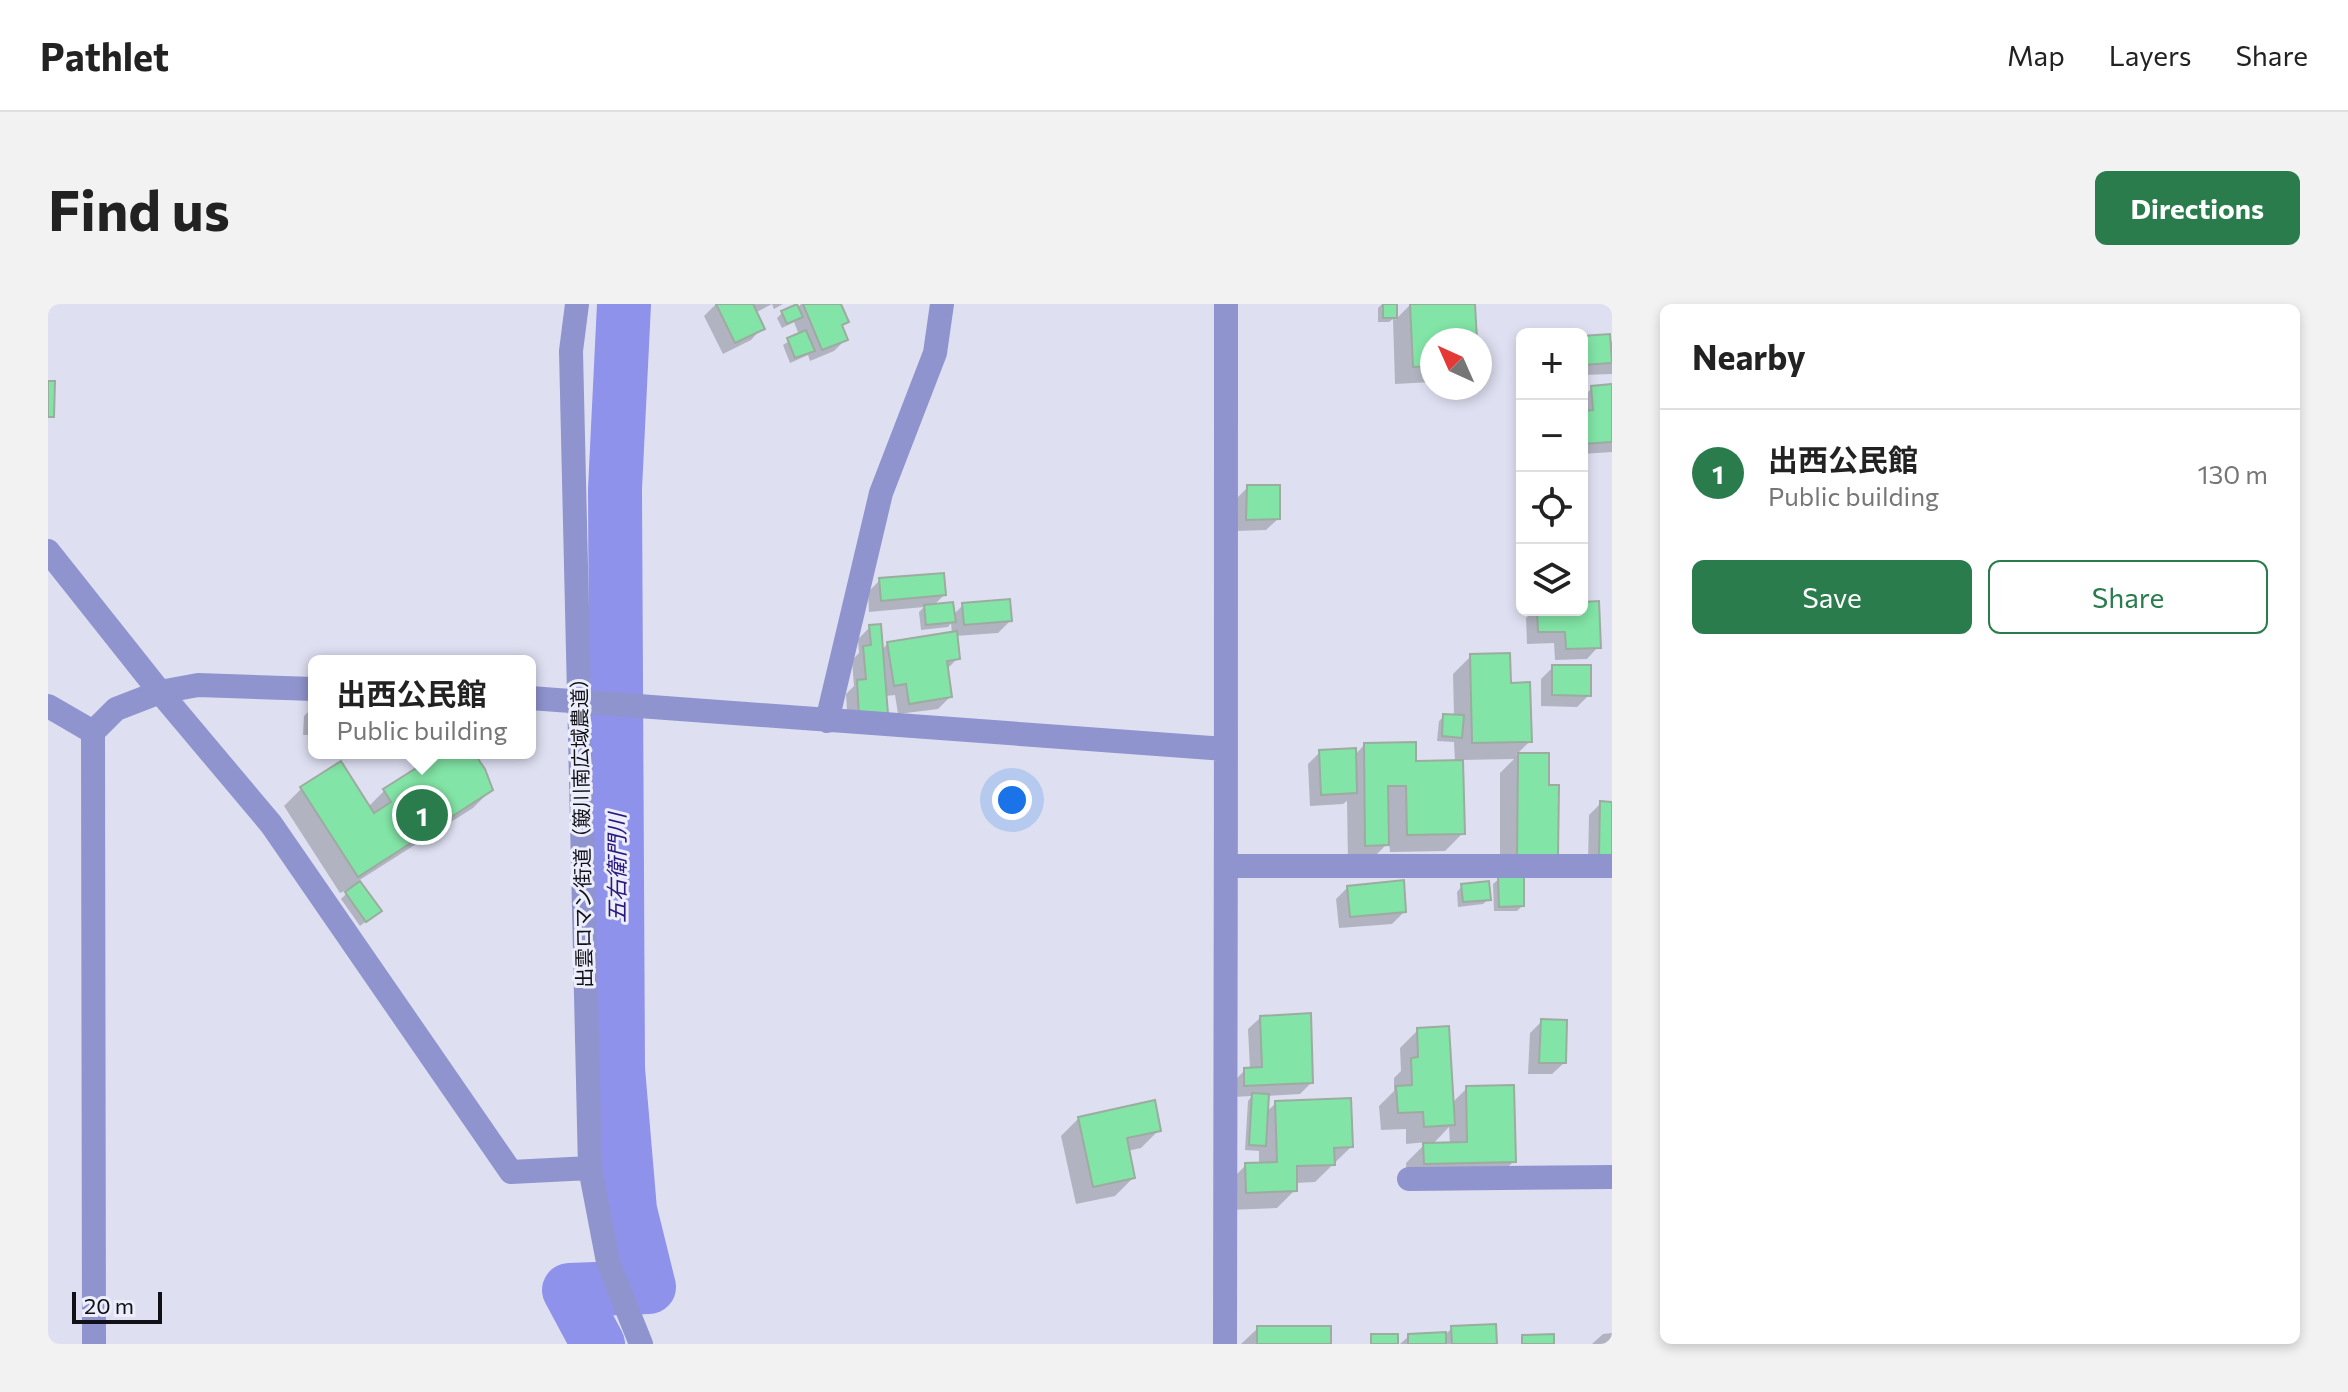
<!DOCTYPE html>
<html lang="en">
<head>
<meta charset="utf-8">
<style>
  :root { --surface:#fff; --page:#f2f2f2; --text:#222; --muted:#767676; --line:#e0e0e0; --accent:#2a7c4d }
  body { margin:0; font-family:Commissioner,"Noto Sans JP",sans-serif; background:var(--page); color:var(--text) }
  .controls { position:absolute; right:24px; top:24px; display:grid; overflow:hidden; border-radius:12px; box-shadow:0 4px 12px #0003 }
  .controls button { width:72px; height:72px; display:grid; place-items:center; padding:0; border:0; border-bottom:2px solid var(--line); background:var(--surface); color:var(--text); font:40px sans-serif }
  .compass { position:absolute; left:1372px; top:24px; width:72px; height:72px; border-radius:50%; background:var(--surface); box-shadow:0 4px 12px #0003; rotate:315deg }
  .scale { position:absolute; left:24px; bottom:20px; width:90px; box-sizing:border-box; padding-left:8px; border:4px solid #101016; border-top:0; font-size:22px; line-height:28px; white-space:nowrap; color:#101016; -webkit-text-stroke:6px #eceefc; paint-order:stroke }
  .you { position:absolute; left:964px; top:496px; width:28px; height:28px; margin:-20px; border:6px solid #fff; border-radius:50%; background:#1a73e8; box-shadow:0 0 0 12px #1a73e833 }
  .badge { display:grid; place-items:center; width:52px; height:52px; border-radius:50%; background:var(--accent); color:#fff; font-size:26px; font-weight:700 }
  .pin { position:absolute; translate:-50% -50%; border:4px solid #fff; box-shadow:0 2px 8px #0006 }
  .popup { position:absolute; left:260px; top:351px; width:228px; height:104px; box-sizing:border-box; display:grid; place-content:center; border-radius:12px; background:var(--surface); filter:drop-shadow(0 2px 6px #0005); font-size:26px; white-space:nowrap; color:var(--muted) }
  .popup b { font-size:30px; color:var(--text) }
  .popup::after { content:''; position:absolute; left:50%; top:100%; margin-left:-16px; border:16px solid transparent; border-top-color:var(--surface) }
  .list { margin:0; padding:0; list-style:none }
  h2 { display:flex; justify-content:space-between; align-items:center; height:104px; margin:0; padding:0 32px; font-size:34px }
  h2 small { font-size:26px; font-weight:400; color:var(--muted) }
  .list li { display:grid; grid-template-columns:52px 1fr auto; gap:24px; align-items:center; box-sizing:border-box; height:128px; padding:0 32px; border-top:2px solid var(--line) }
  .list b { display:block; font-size:30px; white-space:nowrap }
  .list p { margin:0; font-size:26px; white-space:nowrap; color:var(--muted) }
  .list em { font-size:26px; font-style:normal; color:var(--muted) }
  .actions { display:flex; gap:16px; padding:24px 32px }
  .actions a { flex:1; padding:18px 0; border:2px solid var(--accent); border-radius:12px; text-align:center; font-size:28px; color:var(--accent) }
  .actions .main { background:var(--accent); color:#fff }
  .icon { flex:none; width:44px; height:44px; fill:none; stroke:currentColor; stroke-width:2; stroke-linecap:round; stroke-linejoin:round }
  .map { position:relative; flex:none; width:1564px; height:1040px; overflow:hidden; border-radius:12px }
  header { display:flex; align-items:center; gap:48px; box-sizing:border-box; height:112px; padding:0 40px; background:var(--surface); border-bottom:2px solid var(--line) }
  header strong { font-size:38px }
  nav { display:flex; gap:44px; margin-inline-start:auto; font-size:28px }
  .intro { display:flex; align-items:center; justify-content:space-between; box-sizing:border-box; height:192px; padding:0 48px }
  h1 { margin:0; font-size:56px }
  .button { padding:20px 36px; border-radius:12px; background:var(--accent); color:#fff; font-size:28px; font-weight:700 }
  main { display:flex; gap:48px; padding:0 48px }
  aside { flex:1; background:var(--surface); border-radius:12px; box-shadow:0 4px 12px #0003 }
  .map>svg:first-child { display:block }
  .shadow { fill:#0003; fill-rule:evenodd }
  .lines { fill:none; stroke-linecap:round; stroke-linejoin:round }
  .river { stroke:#8e92ea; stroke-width:54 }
  .building { fill:#82e4a6; stroke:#9caca0; stroke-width:2 }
  .minor { stroke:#9094ce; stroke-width:24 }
  .labels { text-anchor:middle; stroke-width:6; stroke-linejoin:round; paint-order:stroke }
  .street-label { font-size:20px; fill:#101016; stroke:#eceefc }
  .water-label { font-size:22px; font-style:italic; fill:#2b177e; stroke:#eceefc }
</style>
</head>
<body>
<header>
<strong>Pathlet</strong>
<nav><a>Map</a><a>Layers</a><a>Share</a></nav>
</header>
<div class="intro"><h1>Find us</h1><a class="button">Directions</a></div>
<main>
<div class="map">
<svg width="1564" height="1040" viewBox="0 0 1564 1040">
  <rect width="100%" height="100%" fill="#dee0f2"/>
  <path class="shadow" d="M 668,0 L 735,0 L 726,5 L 724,0 L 707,9 L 714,24 L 703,36 L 675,50 L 656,12 Z
    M 753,0 L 791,0 L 798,18 L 793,23 L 798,35 L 786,47 L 762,57 L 760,51 L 742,59 L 735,41 L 751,31 L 746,18 L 734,24 L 729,14 L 734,9 L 749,5 Z
    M 1334,0 L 1347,0 L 1347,16 L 1363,0 L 1425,0 L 1427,36 L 1384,36 L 1384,78 L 1347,80 L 1345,15 L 1341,18 L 1330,18 L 1330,4 Z
    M 1534,34 L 1564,38 L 1564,70 L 1534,71 Z
    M 1564,82 L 1564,148 L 1534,150 L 1534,94 L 1544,84 Z
    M 1200,183 L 1230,215 L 1218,226 L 1187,227 L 1188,195 Z
    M 832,276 L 896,291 L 885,302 L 905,311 L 915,301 L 962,317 L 950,329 L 907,332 L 910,354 L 898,366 L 902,393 L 890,405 L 850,410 L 847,391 L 837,392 L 800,423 L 798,390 L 806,382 L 804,356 L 811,349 L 810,335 L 822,323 L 833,347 L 840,339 L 904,330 L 903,319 L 900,323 L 873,326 L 871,308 L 876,303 L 821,308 L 820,288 Z
    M 1534,300 L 1550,343 L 1539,355 L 1507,356 L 1506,339 L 1479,340 L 1478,314 L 1486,306 L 1534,306 Z
    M 1423,352 L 1461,381 L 1482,437 L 1468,451 L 1499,451 L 1474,571 L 1474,602 L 1469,607 L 1446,607 L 1445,580 L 1452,574 L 1452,469 L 1466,455 L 1413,456 L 1415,529 L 1397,547 L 1342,548 L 1341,538 L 1321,558 L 1300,559 L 1299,497 L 1295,500 L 1262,502 L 1260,460 L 1272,448 L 1306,452 L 1316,441 L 1366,459 L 1407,458 L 1406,438 L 1389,437 L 1391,417 L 1396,412 L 1406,412 L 1405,370 Z
    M 1505,363 L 1541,391 L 1529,403 L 1493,402 L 1493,375 Z
    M 266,402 L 266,431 L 255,431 L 256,412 Z
    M 396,449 L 424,449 L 443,486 L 425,504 L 310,577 L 331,607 L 312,622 L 293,595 L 305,583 L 292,589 L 236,502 L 254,484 L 320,503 L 336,487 Z
    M 1553,499 L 1564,500 L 1564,562 L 1540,562 L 1541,511 Z
    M 1414,582 L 1441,595 L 1435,600 L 1410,603 L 1409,588 Z
    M 1300,583 L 1356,608 L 1344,620 L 1291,624 L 1288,595 Z
    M 1212,714 L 1263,779 L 1252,790 L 1218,792 L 1217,809 L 1228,799 L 1303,843 L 1267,878 L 1247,879 L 1247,886 L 1229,904 L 1181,906 L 1180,879 L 1198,861 L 1211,860 L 1211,847 L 1197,846 L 1200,797 L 1204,792 L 1185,793 L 1185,778 L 1197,766 L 1202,765 L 1200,725 Z
    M 1494,717 L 1516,759 L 1504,770 L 1480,770 L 1482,729 Z
    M 1370,726 L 1404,799 L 1419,784 L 1466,857 L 1448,875 L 1359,877 L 1358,859 L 1379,838 L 1358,840 L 1358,825 L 1333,826 L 1331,802 L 1346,787 L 1346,774 L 1353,767 L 1352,744 ZM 1401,823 L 1402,840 L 1384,841 Z
    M 1031,814 L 1111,826 L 1093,844 L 1079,847 L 1085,874 L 1067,892 L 1028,900 L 1013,832 Z
    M 1210,1024 L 1281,1040 L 1193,1040 Z
    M 1404,1024 L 1447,1040 L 1352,1040 L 1361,1032 L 1398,1030 Z
    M 1564,1029 L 1564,1040 L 1544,1040 L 1555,1030 Z"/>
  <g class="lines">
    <path class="river" d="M 550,1040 L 521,986 L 601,983 L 582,906 L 570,765 L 567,185 L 576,0"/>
  </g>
  <path class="building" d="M 668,0 L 705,0 L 717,25 L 687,39 Z
    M 749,0 L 755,13 L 739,20 L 733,7 Z
    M 755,0 L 793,0 L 801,18 L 794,21 L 800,36 L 774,46 Z
    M 1335,0 L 1349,0 L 1349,14 L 1335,14 Z
    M 1362,0 L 1427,0 L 1429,36 L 1384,36 L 1384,62 L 1365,63 Z
    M 758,26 L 767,47 L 747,54 L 739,34 Z
    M 1562,30 L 1564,59 L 1534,61 L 1534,32 Z
    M 0,77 L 7,77 L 6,113 L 0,113 Z
    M 1564,80 L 1564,138 L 1534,140 L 1534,107 L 1545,106 L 1543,82 Z
    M 1199,181 L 1232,181 L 1232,215 L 1198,216 Z
    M 896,269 L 898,291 L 833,297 L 831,274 Z
    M 962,295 L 964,317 L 916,321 L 914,299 Z
    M 1551,297 L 1553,344 L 1518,345 L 1517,328 L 1490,328 L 1489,306 L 1534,306 L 1534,298 Z
    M 905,298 L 908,318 L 878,321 L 876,301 Z
    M 833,320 L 840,410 L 811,412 L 809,376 L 818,375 L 815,342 L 823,341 L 821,321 Z
    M 909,327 L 912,355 L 899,357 L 904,393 L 861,400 L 858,380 L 846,382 L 839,338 Z
    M 1462,349 L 1463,379 L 1482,378 L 1484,438 L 1424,439 L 1422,350 Z
    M 1504,361 L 1543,361 L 1543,392 L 1504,391 Z
    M 1395,410 L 1416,411 L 1414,434 L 1394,432 Z
    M 1368,438 L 1368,457 L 1415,456 L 1417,530 L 1359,531 L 1358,482 L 1340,482 L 1341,541 L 1317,542 L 1316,439 Z
    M 1308,444 L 1309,489 L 1273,491 L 1271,446 Z
    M 392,449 L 426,449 L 437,465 L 445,486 L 310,573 L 252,483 L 293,457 L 326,509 L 343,498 L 335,485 Z
    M 1470,449 L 1501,449 L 1501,481 L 1511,481 L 1510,554 L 1469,554 Z
    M 1552,497 L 1564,498 L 1564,551 L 1551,551 Z
    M 1450,572 L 1476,572 L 1476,602 L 1451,603 Z
    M 1356,576 L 1358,608 L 1302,613 L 1299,582 Z
    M 312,577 L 334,607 L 318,618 L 297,588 Z
    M 1441,577 L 1443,596 L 1415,598 L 1413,580 Z
    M 1263,709 L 1265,779 L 1196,782 L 1196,764 L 1214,763 L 1212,712 Z
    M 1493,715 L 1519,716 L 1518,759 L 1491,759 Z
    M 1401,722 L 1407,821 L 1376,823 L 1375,808 L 1350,809 L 1348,782 L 1364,781 L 1363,754 L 1370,753 L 1369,724 Z
    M 1466,781 L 1468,858 L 1376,860 L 1375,839 L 1419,838 L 1418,782 Z
    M 1204,789 L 1221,790 L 1218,842 L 1201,841 Z
    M 1303,794 L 1305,843 L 1286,844 L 1287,861 L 1249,862 L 1249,887 L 1198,889 L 1197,859 L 1229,858 L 1227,797 Z
    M 1107,796 L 1113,827 L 1079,834 L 1087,874 L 1045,883 L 1030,813 Z
    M 1448,1020 L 1449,1040 L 1404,1040 L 1403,1022 Z
    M 1209,1022 L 1283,1022 L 1283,1040 L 1209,1040 Z
    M 1398,1028 L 1398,1040 L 1360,1040 L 1360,1030 Z
    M 1323,1030 L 1350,1030 L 1350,1040 L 1323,1040 Z
    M 1506,1030 L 1506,1040 L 1474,1040 L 1474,1031 Z"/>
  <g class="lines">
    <path class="minor" d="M 529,0 L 523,47 L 542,864 L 560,958 L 593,1040
      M 0,247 L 112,388 L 223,520 L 463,868 L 542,864
      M 482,394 L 1177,445
      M 0,402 L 45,428 L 46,1040
      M 779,417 L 833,189 L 887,49 L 894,0
      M 45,428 L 68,405 L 112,388 L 150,381 L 266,385
      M 1180,562 L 1564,562
      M 1361,875 L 1564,873
      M 1177,1040 C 1179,693 1177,347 1178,0"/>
  </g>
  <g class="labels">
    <g class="street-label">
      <text transform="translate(534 524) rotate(-91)" y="7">出雲ロマン街道（簸川南広域農道）</text>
    </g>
    <g class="water-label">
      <text transform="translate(569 564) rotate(-90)" y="8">五右衛門川</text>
    </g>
  </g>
</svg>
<div class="controls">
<button>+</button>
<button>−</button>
<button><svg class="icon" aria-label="locate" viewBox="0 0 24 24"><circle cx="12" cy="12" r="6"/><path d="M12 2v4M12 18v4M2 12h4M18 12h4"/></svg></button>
<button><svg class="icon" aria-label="layers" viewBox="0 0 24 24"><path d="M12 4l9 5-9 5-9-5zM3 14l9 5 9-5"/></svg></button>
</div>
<svg class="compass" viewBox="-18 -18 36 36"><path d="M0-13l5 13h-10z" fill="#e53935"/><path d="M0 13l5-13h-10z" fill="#767676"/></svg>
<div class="scale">20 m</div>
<div class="you"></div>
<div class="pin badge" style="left:374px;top:511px">1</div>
<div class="popup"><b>出西公民館</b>Public building</div>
</div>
<aside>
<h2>Nearby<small></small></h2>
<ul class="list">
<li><span class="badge">1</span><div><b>出西公民館</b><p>Public building</p></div><em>130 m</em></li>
</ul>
<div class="actions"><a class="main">Save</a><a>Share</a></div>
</aside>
</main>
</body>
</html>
